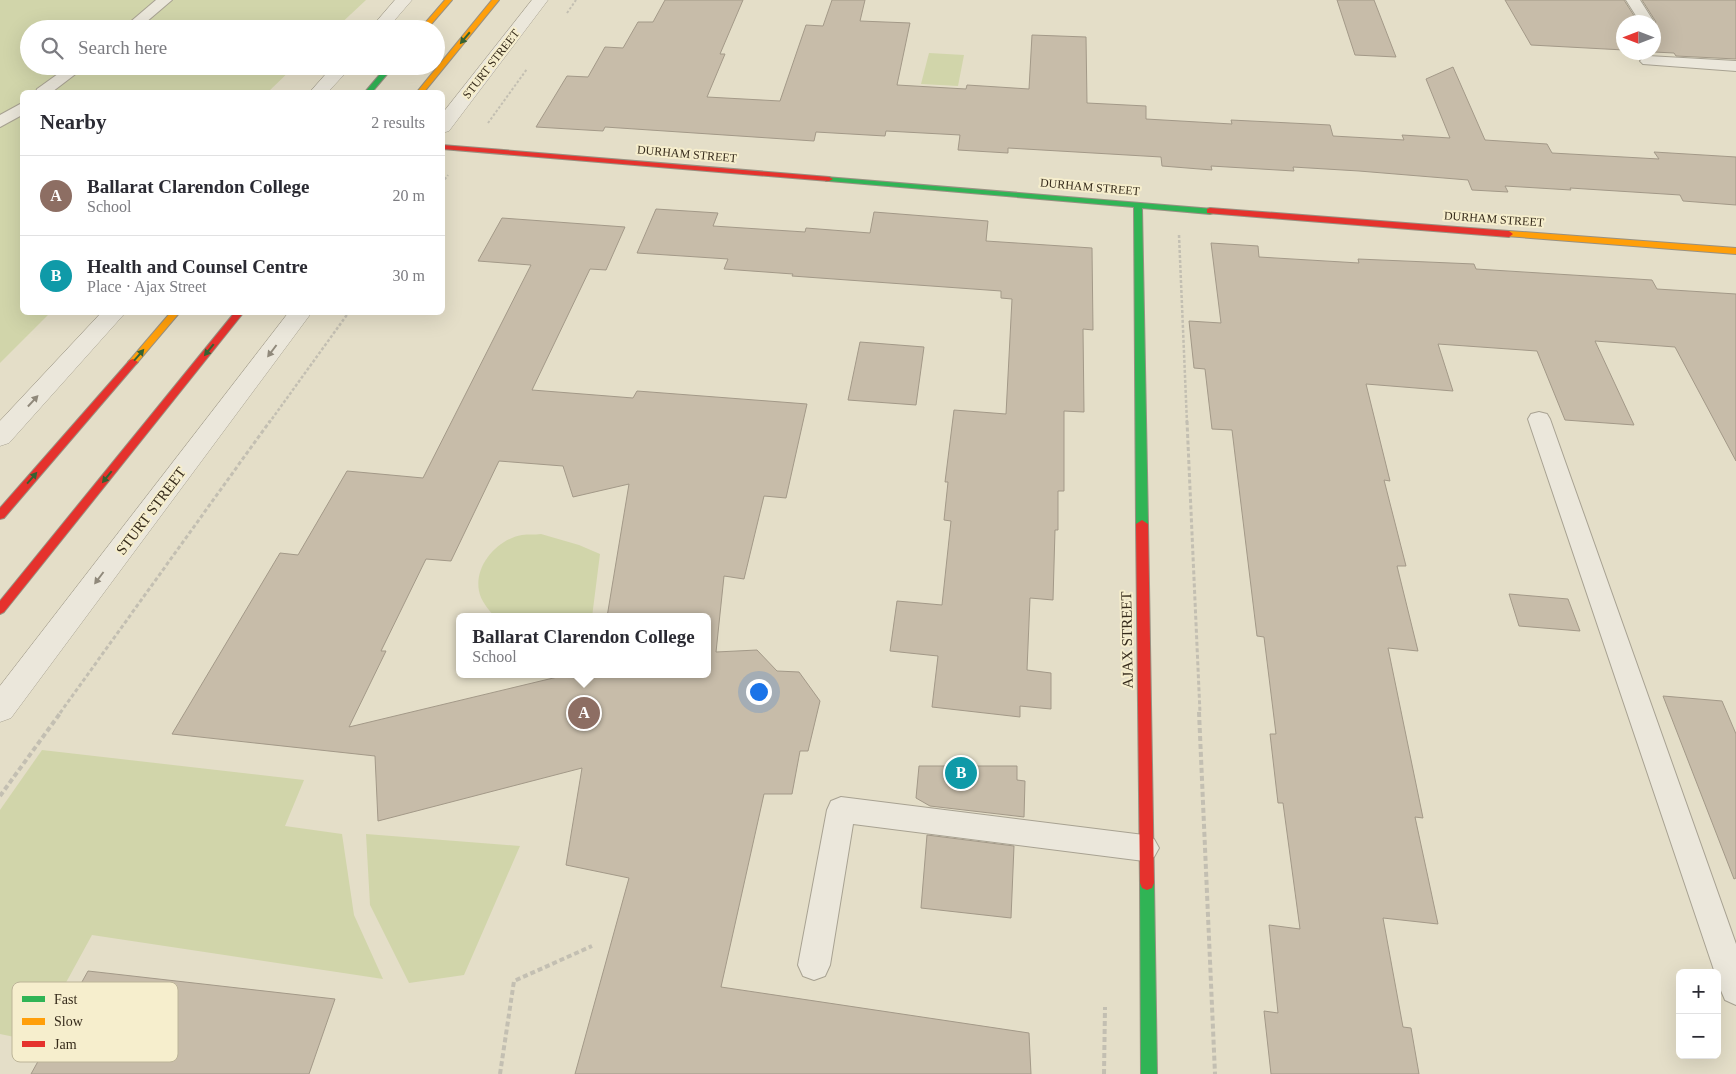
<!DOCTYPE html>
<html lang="en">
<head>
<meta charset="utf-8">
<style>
  :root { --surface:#fff; --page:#f7f7f7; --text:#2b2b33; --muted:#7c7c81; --line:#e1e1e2; --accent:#d93025 }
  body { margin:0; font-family:"Times New Roman",serif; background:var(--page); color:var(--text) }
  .controls { position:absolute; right:15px; bottom:15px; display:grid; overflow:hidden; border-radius:8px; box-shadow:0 5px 20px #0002 }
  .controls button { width:45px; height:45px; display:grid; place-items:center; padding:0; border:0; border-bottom:1px solid var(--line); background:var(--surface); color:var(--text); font:25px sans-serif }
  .compass { position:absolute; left:1616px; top:15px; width:45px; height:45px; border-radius:50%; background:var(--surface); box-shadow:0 5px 20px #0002; rotate:270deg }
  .you { position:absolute; left:758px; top:691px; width:18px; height:18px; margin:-12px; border:4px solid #fff; border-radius:50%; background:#1a73e8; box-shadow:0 0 0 8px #1a73e833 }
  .badge { display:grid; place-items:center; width:32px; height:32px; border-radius:50%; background:var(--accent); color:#fff; font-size:16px; font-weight:700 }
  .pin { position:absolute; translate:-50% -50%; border:2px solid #fff; box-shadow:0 1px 5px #0006 }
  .popup { position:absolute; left:456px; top:613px; width:255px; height:65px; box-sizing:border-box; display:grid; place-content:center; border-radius:8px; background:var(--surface); filter:drop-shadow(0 1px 4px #0005); font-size:16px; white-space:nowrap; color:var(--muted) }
  .popup b { font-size:19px; color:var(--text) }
  .popup::after { content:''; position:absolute; left:50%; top:100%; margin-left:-10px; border:10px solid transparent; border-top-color:var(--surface) }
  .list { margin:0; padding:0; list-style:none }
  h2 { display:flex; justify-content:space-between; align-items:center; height:65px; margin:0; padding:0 20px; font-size:21px }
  h2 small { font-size:16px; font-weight:400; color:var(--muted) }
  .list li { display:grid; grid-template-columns:32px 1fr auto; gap:15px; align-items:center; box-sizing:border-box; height:80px; padding:0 20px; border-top:1px solid var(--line) }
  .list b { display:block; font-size:19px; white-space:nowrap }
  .list p { margin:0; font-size:16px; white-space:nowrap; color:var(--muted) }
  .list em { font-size:16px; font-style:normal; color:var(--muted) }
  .icon { flex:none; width:28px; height:28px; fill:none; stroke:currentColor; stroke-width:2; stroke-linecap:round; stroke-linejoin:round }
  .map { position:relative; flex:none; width:1736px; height:1074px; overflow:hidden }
  .search { position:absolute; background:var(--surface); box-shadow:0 5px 20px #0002; left:20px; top:20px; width:425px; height:55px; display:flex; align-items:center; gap:12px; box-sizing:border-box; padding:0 18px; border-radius:28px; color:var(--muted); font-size:19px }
  .panel { position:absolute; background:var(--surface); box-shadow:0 5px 20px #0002; left:20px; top:90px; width:425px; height:225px; border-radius:8px }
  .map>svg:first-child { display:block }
  .green { fill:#d1d5aa }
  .building { fill:#c7bca9; stroke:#a39988; fill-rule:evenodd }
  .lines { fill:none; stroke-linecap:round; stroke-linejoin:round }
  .lane-casing { stroke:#a8a292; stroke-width:2 }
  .street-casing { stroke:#a8a292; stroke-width:1 }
  .fast-casing { stroke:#989182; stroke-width:2 }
  .slow-casing { stroke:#989182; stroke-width:2 }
  .jam-casing { stroke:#989182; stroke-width:2 }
  .path-far3 { stroke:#c3bfb2; stroke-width:2; stroke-dasharray:2.5 2; stroke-linecap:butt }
  .path-far2 { stroke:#c3bfb2; stroke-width:2.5; stroke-dasharray:3 2; stroke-linecap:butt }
  .path-far1 { stroke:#c3bfb2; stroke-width:3; stroke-dasharray:4 2.5; stroke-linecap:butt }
  .path { stroke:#c3bfb2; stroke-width:4; stroke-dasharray:5 3; stroke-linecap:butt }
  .lane { fill:#ebe7db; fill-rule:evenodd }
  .street { fill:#ebe7db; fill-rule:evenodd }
  .fast { fill:#30b455; fill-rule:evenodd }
  .slow { fill:#ff9f0a; fill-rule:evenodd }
  .jam { fill:#e5322d; fill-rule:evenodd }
  .oneway { fill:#346232 }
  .oneway2 { fill:#90897b }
  .labels { text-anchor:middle; stroke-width:4; stroke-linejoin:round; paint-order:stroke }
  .far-street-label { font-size:12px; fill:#362b1b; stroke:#f6eecd }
  .street-label { font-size:15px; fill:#362b1b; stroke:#f6eecd }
  .key { fill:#f6eecd; stroke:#bcb498; stroke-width:1 }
  .key-label { font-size:14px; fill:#362b1b }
</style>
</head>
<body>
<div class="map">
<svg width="1736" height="1074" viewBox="0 0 1736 1074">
  <rect width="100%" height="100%" fill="#e4dec8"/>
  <path class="green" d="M 0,0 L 366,0 L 335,29 L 29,29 L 29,66 L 295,66 L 268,92 L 22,92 L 22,312 L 50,313 L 0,363 Z
    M 929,53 L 964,55 L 958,86 L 921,84 Z
    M 541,534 L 579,545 L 600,554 L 592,617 L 495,617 C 488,609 481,601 479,591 C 474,565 498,539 522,535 C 528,534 535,535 541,534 Z
    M 42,750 L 304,780 L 285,826 L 342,834 L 354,915 L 383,979 L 92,935 L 34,1041 L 0,1034 L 0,810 Z
    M 366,834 L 520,846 L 464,975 L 409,983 L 370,905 Z"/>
  <path class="building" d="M 665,0 L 743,0 L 720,54 L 725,54 L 707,97 L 780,101 L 806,25 L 823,26 L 832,0 L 865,0 L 860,21 L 910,23 L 897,85 L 966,89 L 967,85 L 1029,89 L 1032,35 L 1086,37 L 1087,103 L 1146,106 L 1146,119 L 1232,124 L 1231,120 L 1330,125 L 1333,136 L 1404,140 L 1402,135 L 1450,138 L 1426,79 L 1453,67 L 1485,140 L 1547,144 L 1552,153 L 1659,159 L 1654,152 L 1736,157 L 1736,205 L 1683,201 L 1680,195 L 1570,188 L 1571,190 L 1505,186 L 1508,192 L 1472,190 L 1468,180 L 1359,171 L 1293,167 L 1294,171 L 1211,166 L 1212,170 L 1162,166 L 1161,157 L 1008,148 L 1008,153 L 958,150 L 960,135 L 886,131 L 885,136 L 816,132 L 814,141 L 605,127 L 603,131 L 536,127 L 567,76 L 588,77 L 605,47 L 623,48 L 638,22 L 653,22 Z
    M 1337,0 L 1374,0 L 1396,57 L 1355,55 Z
    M 1505,0 L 1624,0 L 1638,22 L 1624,22 L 1624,50 L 1531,45 Z
    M 1642,0 L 1736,0 L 1736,59 L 1676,56 L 1674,53 L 1654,52 L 1654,25 L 1656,22 Z
    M 656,209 L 718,213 L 713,226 L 805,232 L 806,228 L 870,233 L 874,212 L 988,221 L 986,241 L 1092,248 L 1093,330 L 1083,329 L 1084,412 L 1064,411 L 1064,491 L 1058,491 L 1058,530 L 1055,530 L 1053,600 L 1030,598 L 1027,670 L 1051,673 L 1051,709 L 1020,706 L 1020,717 L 932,707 L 938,656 L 890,651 L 897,601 L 942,605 L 951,521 L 944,520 L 948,482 L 945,482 L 954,410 L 1006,414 L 1012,299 L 1001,298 L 1001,291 L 792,276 L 793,274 L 724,269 L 728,259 L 637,253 Z
    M 502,218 L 625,227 L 606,270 L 590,269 L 532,390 L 633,398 L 637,391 L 807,404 L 786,498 L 764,496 L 744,579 L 724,576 L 716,652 L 757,650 L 777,671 L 799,672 L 820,701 L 808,751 L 800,751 L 792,794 L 764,794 L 721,987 L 1029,1033 L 1031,1074 L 575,1074 L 629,878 L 566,865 L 582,768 L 378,821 L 375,756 L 172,734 L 280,553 L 298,555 L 347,471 L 423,478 L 531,265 L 478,261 ZM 499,461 L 563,466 L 573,497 L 629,484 L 607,617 L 708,617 L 708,674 L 570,674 L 349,727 L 386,651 L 381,651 L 426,559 L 451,561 Z
    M 1211,243 L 1258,246 L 1259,257 L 1359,263 L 1358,259 L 1474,264 L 1476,269 L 1652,280 L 1657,289 L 1736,294 L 1736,461 L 1675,347 L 1595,341 L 1634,425 L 1565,420 L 1537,351 L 1438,344 L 1453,391 L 1366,384 L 1390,481 L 1384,480 L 1406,566 L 1397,566 L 1418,651 L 1388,648 L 1423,818 L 1415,817 L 1438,924 L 1383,918 L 1403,1027 L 1411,1028 L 1419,1074 L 1271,1074 L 1264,1011 L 1278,1013 L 1269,925 L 1300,929 L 1283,803 L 1278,803 L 1270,734 L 1276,734 L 1264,637 L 1257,636 L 1232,430 L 1212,429 L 1205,369 L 1194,368 L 1189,321 L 1221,323 Z
    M 860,342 L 924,347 L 916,405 L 848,400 Z
    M 1509,594 L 1568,599 L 1580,631 L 1519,626 Z
    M 1663,696 L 1722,701 L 1736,734 L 1736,878 L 1734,879 Z
    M 919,766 L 1017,766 L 1017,780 L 1025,781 L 1024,817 L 930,806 L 916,798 Z
    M 927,835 L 1014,846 L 1011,918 L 921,908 Z
    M 88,971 L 335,999 L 309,1074 L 31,1074 Z"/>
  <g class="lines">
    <g class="lane-casing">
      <path id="lane" d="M 156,0 L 172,0 L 138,29 L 122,29 Z
        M 1626,0 L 1640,0 L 1654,22 L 1654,23 L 1640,22 Z
        M 1648,56 L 1736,61 L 1736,71 L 1643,64 L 1640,61 L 1643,58 Z
        M 69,66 L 86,66 L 52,92 L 36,92 L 37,89 Z
        M 22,103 L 22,115 L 0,127 L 0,115 Z
        M 1539,412 L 1547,414 L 1550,419 L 1736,944 L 1736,1005 L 1725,1000 L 1717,981 L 1717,973 L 1715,973 L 1528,419 L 1531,414 Z
        M 841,797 L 1144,835 L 1154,839 L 1159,848 L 1154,857 L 1144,861 L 853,824 L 830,965 L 825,976 L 814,980 L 803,976 L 798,965 L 827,810 L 831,801 Z"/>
    </g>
    <g class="street-casing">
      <path id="street" d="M 395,0 L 412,0 L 387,29 L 370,29 Z
        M 532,0 L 548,0 L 449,131 L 442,133 L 442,114 Z
        M 333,66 L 352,66 L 328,92 L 310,92 Z
        M 102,312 L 126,312 L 9,443 L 0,446 L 0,421 Z
        M 289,312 L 312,312 L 11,718 L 0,722 L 0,686 Z"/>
    </g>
    <g class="fast-casing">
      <path id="fast" d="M 387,66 L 394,66 L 372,92 L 365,92 Z
        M 826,177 L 1213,209 L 1213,213 L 1210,214 L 1142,208 L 1148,524 L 1146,527 L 1142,528 L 1136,524 L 1134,207 L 829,181 L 826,181 Z
        M 1147,876 L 1152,878 L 1154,883 L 1157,1074 L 1141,1074 L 1140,883 L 1142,878 Z"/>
    </g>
    <g class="slow-casing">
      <path id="slow" d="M 445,0 L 452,0 L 427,29 L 420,29 Z
        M 492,0 L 499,0 L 424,92 L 417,92 Z
        M 1509,231 L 1736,248 L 1736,254 L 1506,236 L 1506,232 Z
        M 171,312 L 180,312 L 136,364 L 130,364 L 128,362 L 130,360 Z"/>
    </g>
    <g class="jam-casing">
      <path id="jam" d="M 442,145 L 829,177 L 833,179 L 829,181 L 442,149 Z
        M 1210,208 L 1509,231 L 1513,234 L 1509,237 L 1207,213 L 1207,209 Z
        M 235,312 L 244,312 L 4,612 L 0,614 L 0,601 Z
        M 133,359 L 138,362 L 136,364 L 4,518 L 0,519 L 0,508 L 130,360 Z
        M 1142,520 L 1148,524 L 1154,883 L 1152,888 L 1147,890 L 1142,888 L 1140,883 L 1136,524 Z"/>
    </g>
    <path class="path-far3" d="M 567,13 L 576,0
      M 488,123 L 527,69
      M 442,183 L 448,175"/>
    <path class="path-far2" d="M 1179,235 L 1187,423
      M 269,423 L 349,312"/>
    <path class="path-far1" d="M 1187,421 L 1200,713
      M 60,713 L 270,421"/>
    <path class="path" d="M 1199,712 L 1215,1074
      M 0,796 L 61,712
      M 500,1074 L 514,981 L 592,946
      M 1104,1074 L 1105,1007"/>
    <use href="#lane" class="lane"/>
    <use href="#street" class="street"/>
    <use href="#fast" class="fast"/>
    <use href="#slow" class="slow"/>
    <use href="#jam" class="jam"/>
  </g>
  <defs><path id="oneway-solid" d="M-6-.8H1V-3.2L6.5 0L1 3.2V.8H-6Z" transform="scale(1.25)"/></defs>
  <g class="oneway">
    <use href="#oneway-solid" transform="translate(465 38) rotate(130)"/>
    <use href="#oneway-solid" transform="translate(209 350) rotate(129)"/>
    <use href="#oneway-solid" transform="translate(139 355) rotate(-49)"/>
    <use href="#oneway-solid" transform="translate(107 477) rotate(129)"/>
    <use href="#oneway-solid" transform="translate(32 478) rotate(-49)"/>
  </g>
  <g class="oneway2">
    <use href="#oneway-solid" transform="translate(272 351) rotate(127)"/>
    <use href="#oneway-solid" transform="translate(33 401) rotate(-47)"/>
    <use href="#oneway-solid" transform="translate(99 578) rotate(127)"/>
  </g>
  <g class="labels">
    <g class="far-street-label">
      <text transform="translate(491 64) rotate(-52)" y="4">STURT STREET</text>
      <text transform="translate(687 154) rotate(5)" y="4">DURHAM STREET</text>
      <text transform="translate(1090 187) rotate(5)" y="4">DURHAM STREET</text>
      <text transform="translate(1494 219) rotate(4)" y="4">DURHAM STREET</text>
    </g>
    <g class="street-label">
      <text transform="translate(151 511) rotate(-53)" y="5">STURT STREET</text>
      <text transform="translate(1127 640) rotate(-91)" y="5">AJAX STREET</text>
    </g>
  </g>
  <rect x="12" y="982" width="166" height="80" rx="8" class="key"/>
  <rect x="22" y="996" width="23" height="6" fill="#30b455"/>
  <rect x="22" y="1018" width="23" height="7" fill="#ff9f0a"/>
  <rect x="22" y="1041" width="23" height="6" fill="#e5322d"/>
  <g class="key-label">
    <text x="54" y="1004">Fast</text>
    <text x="54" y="1026">Slow</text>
    <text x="54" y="1049">Jam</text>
  </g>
</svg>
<div class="controls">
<button>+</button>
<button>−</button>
</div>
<svg class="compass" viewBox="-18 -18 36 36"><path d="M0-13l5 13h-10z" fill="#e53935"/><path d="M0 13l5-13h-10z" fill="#7c7c81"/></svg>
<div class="you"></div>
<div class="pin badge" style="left:584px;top:713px;background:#8d6e63">A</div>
<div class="popup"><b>Ballarat Clarendon College</b>School</div>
<div class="pin badge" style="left:961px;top:773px;background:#0f9aa8">B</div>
<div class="search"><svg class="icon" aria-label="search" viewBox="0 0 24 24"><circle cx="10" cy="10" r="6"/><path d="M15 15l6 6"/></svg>Search here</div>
<section class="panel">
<h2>Nearby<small>2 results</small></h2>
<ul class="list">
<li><span class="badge" style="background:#8d6e63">A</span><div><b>Ballarat Clarendon College</b><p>School</p></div><em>20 m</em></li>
<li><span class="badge" style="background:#0f9aa8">B</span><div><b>Health and Counsel Centre</b><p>Place · Ajax Street</p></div><em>30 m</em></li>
</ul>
</section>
</div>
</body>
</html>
